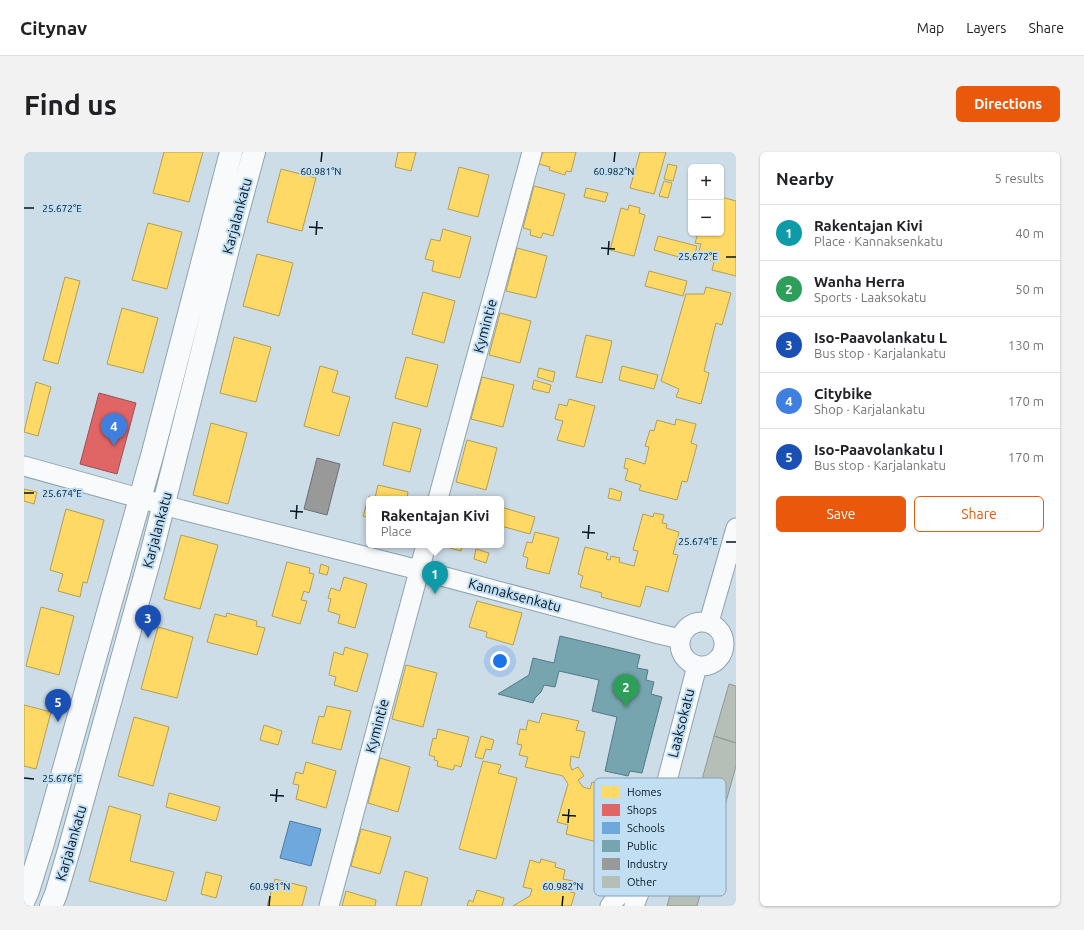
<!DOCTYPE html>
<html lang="en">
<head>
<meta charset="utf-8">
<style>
  :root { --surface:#fff; --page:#f2f2f2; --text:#202124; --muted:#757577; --line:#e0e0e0; --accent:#ea580c }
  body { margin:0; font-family:Ubuntu,sans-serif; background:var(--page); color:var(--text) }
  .controls { position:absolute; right:12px; top:12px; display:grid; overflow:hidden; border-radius:6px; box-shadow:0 1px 3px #0004 }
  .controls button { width:36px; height:36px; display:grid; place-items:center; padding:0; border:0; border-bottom:1px solid var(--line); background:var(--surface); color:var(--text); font:20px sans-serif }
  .you { position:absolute; left:476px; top:509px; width:14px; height:14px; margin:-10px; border:3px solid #fff; border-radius:50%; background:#1a73e8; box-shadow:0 0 0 6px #1a73e833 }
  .badge { display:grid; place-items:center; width:26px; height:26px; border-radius:50%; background:var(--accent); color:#fff; font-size:13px; font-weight:700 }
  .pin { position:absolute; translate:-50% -33px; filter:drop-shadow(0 1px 2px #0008) }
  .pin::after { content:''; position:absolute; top:21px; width:14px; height:12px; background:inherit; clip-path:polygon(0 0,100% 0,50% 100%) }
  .popup { position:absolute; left:342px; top:344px; width:138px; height:52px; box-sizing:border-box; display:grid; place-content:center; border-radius:6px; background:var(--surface); filter:drop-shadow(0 1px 3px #0005); font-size:13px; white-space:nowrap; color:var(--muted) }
  .popup b { font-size:15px; color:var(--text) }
  .popup::after { content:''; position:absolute; left:50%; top:100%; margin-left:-8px; border:8px solid transparent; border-top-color:var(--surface) }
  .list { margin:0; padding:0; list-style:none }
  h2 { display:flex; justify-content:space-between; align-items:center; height:52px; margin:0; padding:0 16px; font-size:17px }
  h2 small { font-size:13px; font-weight:400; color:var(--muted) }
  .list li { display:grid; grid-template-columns:26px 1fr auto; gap:12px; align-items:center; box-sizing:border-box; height:56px; padding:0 16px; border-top:1px solid var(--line) }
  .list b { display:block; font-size:15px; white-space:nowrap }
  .list p { margin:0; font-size:13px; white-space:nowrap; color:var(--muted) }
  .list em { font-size:13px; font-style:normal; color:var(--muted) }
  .actions { display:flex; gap:8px; padding:12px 16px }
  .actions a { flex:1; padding:9px 0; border:1px solid var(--accent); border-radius:6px; text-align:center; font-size:14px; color:var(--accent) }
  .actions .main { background:var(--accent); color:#fff }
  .map { position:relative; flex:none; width:712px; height:754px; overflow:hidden; border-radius:6px }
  header { display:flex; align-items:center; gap:24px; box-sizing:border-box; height:56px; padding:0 20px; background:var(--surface); border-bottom:1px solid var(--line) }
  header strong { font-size:19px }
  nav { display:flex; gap:22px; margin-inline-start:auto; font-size:14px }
  .intro { display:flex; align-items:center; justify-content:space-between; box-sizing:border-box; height:96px; padding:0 24px }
  h1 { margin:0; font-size:28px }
  .button { padding:10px 18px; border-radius:6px; background:var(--accent); color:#fff; font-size:14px; font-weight:700 }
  main { display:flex; gap:24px; padding:0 24px }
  aside { flex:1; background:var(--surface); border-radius:6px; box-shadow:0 1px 3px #0004 }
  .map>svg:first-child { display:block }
  .homes { fill:#ffd966; stroke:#b39e52 }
  .shops { fill:#e06666; stroke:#9d4e52 }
  .schools { fill:#6fa8dc; stroke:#4e7ca4 }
  .public { fill:#76a5af; stroke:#537a85 }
  .industry { fill:#999; stroke:#6b7176 }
  .building { fill:#b5bfb8; stroke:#909a91 }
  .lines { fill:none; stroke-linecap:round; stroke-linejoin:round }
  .minor-casing { stroke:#8da3b0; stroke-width:21 }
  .secondary-casing { stroke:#8da3b0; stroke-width:24 }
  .minor { stroke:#f8fafc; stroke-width:19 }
  .secondary { stroke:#f8fafc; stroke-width:22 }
  .ticks { fill:none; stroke:#011523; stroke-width:1.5 }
  .labels { text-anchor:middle; stroke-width:4; stroke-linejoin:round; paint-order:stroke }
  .street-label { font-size:14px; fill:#011523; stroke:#c2def3 }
  .key { fill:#c2def3; stroke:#88a2b5; stroke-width:1 }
  .key-label { font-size:11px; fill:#011523 }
  .ticks-label { font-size:10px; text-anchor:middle; fill:#011523; stroke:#c2def3; stroke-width:4; stroke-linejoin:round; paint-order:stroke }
</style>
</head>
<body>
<header>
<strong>Citynav</strong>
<nav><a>Map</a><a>Layers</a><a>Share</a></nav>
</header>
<div class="intro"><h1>Find us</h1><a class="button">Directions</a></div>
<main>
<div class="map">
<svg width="712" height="754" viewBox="0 0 712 754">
  <rect width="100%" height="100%" fill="#cddde8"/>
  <path class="homes" d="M 140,0 L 179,0 L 165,50 L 129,41 Z
    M 374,0 L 392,0 L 387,19 L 371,15 Z
    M 519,0 L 552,0 L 547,20 L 542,19 L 541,23 L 525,18 L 526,15 L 515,12 Z
    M 616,0 L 642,0 L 630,42 L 606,36 Z
    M 644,12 L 653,14 L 649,29 L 640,27 Z
    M 435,15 L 465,23 L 454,65 L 424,57 Z
    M 257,17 L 292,26 L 278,79 L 243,70 Z
    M 640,29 L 648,31 L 644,46 L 635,44 Z
    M 510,34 L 541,42 L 529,84 L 519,81 L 517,86 L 506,83 L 507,78 L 499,76 Z
    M 562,36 L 584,41 L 581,50 L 560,45 Z
    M 697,45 L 712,49 L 712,124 L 688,118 L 690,110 L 674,102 L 677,92 L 671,91 L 674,81 L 697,81 Z
    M 605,53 L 616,56 L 615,61 L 621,63 L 610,104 L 586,98 L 597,56 L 604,58 Z
    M 124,71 L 158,80 L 143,137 L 108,128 Z
    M 419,77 L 447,85 L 436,126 L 408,119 L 410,109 L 401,107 L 407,87 L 416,89 Z
    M 634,84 L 673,94 L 669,109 L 630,98 Z
    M 493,96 L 523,104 L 512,146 L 482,139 Z
    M 233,102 L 269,111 L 255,164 L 219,154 Z
    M 625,119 L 663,129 L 659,144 L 621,134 Z
    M 41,125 L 56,129 L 34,212 L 19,208 Z
    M 682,135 L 707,141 L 698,173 L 692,171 L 680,219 L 685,221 L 677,252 L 652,245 L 655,237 L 637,229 L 662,142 L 680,142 Z
    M 399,140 L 431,149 L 420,191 L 388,182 Z
    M 98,156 L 134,166 L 119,221 L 83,212 Z
    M 476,161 L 507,169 L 496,211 L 465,203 Z
    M 562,183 L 588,189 L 578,231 L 552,225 Z
    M 210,185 L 247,195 L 232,250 L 196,241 Z
    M 382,205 L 414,213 L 403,255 L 371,246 Z
    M 296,214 L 314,219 L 308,240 L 326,245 L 315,284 L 280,274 Z
    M 598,214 L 634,223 L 630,237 L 595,228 Z
    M 515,216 L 531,220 L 529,230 L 513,225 Z
    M 458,225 L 490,233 L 479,275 L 447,267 Z
    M 510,228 L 527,233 L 525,241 L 508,237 Z
    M 12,230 L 27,235 L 14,284 L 0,280 Z
    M 545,247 L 571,254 L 560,295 L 533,288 L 539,269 L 531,267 L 535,252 L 543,254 Z
    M 652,267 L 672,272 L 667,291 L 673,293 L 663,330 L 658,329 L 653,348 L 615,338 L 617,333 L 601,328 L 604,317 L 600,316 L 602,306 L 621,312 L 625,295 L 621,294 L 626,278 L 630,279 L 633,268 L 651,273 Z
    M 369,270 L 397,277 L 386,320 L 359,313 Z
    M 187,271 L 223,281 L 204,352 L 169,343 Z
    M 443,288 L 473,296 L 462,338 L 432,330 Z
    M 354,333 L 384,340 L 383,347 L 345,347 L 345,366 L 339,364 L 345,344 L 351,346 Z
    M 586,336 L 598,340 L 596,349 L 584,346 Z
    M 0,337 L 13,340 L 10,352 L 0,349 Z
    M 477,355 L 511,365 L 506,382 L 477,374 Z
    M 42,357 L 80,368 L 63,431 L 59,430 L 56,445 L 34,439 L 39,422 L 26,418 Z
    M 630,361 L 640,363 L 638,371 L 643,372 L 642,376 L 655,380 L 649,402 L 654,403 L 644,440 L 622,434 L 616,455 L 577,445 L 578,441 L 556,435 L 559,424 L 554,422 L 561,395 L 584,401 L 582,407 L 586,408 L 587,404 L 596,406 L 595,410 L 610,414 L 614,399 L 609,398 L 619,362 L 629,365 Z
    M 511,380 L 535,386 L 525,422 L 502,416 L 504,406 L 499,404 L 503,390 L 508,391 Z
    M 157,383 L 194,393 L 176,457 L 140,447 Z
    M 415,393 L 438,393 L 437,399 Z
    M 452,397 L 465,401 L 462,411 L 450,407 Z
    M 263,410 L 286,416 L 285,421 L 290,422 L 285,441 L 280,439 L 277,448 L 283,449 L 276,472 L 248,464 Z
    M 297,412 L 305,415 L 303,423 L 295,421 Z
    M 320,425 L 343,432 L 331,476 L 314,471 L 316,463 L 304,459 L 307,447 L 304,446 L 307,436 L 316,439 Z
    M 453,449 L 498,461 L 489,493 L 462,485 L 463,480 L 445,475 Z
    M 17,455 L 50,464 L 35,523 L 2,514 Z
    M 203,461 L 233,469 L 232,474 L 241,476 L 233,503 L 183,490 L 191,462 L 202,465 Z
    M 134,475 L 169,485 L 153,546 L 117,537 Z
    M 321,495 L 344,502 L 333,540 L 310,533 L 312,525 L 305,523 L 310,500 L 319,503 Z
    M 382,513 L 413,521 L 399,575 L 368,567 Z
    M 0,553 L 27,560 L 12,617 L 0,614 Z
    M 303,554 L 327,559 L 317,598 L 288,591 L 295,564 L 300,565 Z
    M 518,561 L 555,569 L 552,578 L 561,580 L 555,606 L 547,604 L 546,613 L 548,618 L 554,615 L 560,624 L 554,628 L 559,635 L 566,637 L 568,630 L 591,636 L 588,647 L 598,650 L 588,685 L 579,682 L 577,691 L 542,682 L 544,673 L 533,670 L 544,632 L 539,624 L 501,615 L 504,605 L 495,603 L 498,593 L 493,592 L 496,577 L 502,578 L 504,568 L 515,571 Z
    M 110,565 L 145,575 L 129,634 L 94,624 Z
    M 240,573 L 258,579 L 254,593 L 236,588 Z
    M 414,577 L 445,585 L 437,615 L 431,613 L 429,618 L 413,614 L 414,609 L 410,608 L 411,605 L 405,603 L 409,586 L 412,587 Z
    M 457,584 L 470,588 L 467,598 L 462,597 L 459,607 L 451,605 Z
    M 356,606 L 386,615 L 374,660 L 344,651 Z
    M 459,609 L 477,613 L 474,621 L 493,626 L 472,707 L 435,697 Z
    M 282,610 L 312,619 L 302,656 L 272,647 L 275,633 L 269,632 L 272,620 L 279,622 Z
    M 145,641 L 196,655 L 192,669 L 142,655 Z
    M 85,654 L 117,663 L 106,709 L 150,720 L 142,749 L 65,729 Z
    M 337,677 L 367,685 L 356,722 L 327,714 Z
    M 517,707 L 532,711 L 531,715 L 541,718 L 539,727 L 549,729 L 546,740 L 551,741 L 547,754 L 489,754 L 506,744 L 508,737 L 499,735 L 506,708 L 516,711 Z
    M 381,719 L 404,726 L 397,754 L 372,754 Z
    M 182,720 L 198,724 L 192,746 L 177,742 Z
    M 251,727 L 283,735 L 278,754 L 243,754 Z
    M 453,738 L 480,746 L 478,754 L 443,754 L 445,748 L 449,750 Z
    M 322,739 L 352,748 L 351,754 L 318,754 Z"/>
  <path class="shops" d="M 75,241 L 112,251 L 93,322 L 56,312 Z"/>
  <path class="schools" d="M 266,669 L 297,677 L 287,714 L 256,706 Z"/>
  <path class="public" d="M 536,484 L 616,503 L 613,516 L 624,518 L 622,528 L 630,530 L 627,542 L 638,545 L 618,621 L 606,619 L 604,624 L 581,619 L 593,565 L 568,559 L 575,528 L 535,519 L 531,535 L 520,533 L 517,540 L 511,546 L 509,551 L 474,542 L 505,523 L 509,506 L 530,511 Z"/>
  <path class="industry" d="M 293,306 L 316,312 L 303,363 L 280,357 Z"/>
  <path class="building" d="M 705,532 L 712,534 L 712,591 L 690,584 Z
    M 690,584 L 712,591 L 712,614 L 673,754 L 643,754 Z"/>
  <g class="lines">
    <g class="minor-casing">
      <path id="minor" d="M 0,314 L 158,358 L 395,418 L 635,482 L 656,487
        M 414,347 L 508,0
        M656 492a22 22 0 1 1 44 0a22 22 0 1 1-44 0Z
        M 685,470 L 712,376
        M 305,754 L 402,393
        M 586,754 L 594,744 L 622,693
        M 610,754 L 624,718 L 631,675 L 673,514"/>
    </g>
    <g class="secondary-casing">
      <path id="secondary" d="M 0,748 L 4,739 L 19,691 L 128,304 L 207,0
        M 27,754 L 32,742 L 45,698 L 129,395 L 206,89 L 230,0"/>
    </g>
    <use href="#minor" class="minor"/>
    <use href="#secondary" class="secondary"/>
  </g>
  <path class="ticks" d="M 297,10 L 298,0M 590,10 L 591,0M 0,56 L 10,56M 285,75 L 299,76M 292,83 L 293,69M 577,96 L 591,97M 584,103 L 585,89M 702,105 L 712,105M 0,341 L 10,341M 266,359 L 279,360M 272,367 L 273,353M 558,380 L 571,381M 564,387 L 565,373M 702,390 L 712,390M 0,626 L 10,627M 246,643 L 260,644M 252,650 L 253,637M 538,663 L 552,664M 544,671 L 545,657M 245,754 L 246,744M 538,754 L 539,744"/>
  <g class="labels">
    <g class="street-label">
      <text transform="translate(213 64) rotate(-75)" y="5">Karjalankatu</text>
      <text transform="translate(461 174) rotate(-75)" y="5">Kymintie</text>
      <text transform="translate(133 378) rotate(-75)" y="5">Karjalankatu</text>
      <text transform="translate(491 443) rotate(15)" y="5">Kannaksenkatu</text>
      <text transform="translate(657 571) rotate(-76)" y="5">Laaksokatu</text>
      <text transform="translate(353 574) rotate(-75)" y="5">Kymintie</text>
      <text transform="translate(47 691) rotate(-74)" y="5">Karjalankatu</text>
    </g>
  </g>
  <rect x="570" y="626" width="132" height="118" rx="6" class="key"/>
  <rect x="578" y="634" width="18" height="12" fill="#ffd966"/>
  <rect x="578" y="652" width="18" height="12" fill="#e06666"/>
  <rect x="578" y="670" width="18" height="12" fill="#6fa8dc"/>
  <rect x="578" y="688" width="18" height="12" fill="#76a5af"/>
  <rect x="578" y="706" width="18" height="12" fill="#999"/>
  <rect x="578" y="724" width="18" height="12" fill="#b5bfb8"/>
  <g class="key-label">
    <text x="603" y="644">Homes</text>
    <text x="603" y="662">Shops</text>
    <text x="603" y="680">Schools</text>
    <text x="603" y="698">Public</text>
    <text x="603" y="716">Industry</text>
    <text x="603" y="734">Other</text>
  </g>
  <g class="ticks-label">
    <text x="297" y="23">60.981°N</text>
    <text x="590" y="23">60.982°N</text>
    <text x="38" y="60">25.672°E</text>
    <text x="674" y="108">25.672°E</text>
    <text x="38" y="345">25.674°E</text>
    <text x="674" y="393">25.674°E</text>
    <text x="38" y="630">25.676°E</text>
    <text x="246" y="738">60.981°N</text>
    <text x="539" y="738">60.982°N</text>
  </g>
</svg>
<div class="controls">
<button>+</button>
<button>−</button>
</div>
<div class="you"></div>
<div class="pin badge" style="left:411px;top:442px;background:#0f9aa8">1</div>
<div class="popup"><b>Rakentajan Kivi</b>Place</div>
<div class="pin badge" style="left:602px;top:555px;background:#2e9e5b">2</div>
<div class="pin badge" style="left:124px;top:486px;background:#1a4fb4">3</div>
<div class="pin badge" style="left:90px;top:294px;background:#3f7fe0">4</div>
<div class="pin badge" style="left:34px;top:570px;background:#1a4fb4">5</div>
</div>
<aside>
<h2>Nearby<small>5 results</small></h2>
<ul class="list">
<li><span class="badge" style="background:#0f9aa8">1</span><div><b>Rakentajan Kivi</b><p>Place · Kannaksenkatu</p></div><em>40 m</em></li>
<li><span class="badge" style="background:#2e9e5b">2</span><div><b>Wanha Herra</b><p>Sports · Laaksokatu</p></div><em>50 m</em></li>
<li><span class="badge" style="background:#1a4fb4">3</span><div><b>Iso-Paavolankatu L</b><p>Bus stop · Karjalankatu</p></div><em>130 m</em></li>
<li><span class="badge" style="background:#3f7fe0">4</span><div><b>Citybike</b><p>Shop · Karjalankatu</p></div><em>170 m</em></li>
<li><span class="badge" style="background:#1a4fb4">5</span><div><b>Iso-Paavolankatu I</b><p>Bus stop · Karjalankatu</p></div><em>170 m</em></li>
</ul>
<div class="actions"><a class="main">Save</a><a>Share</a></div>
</aside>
</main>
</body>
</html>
